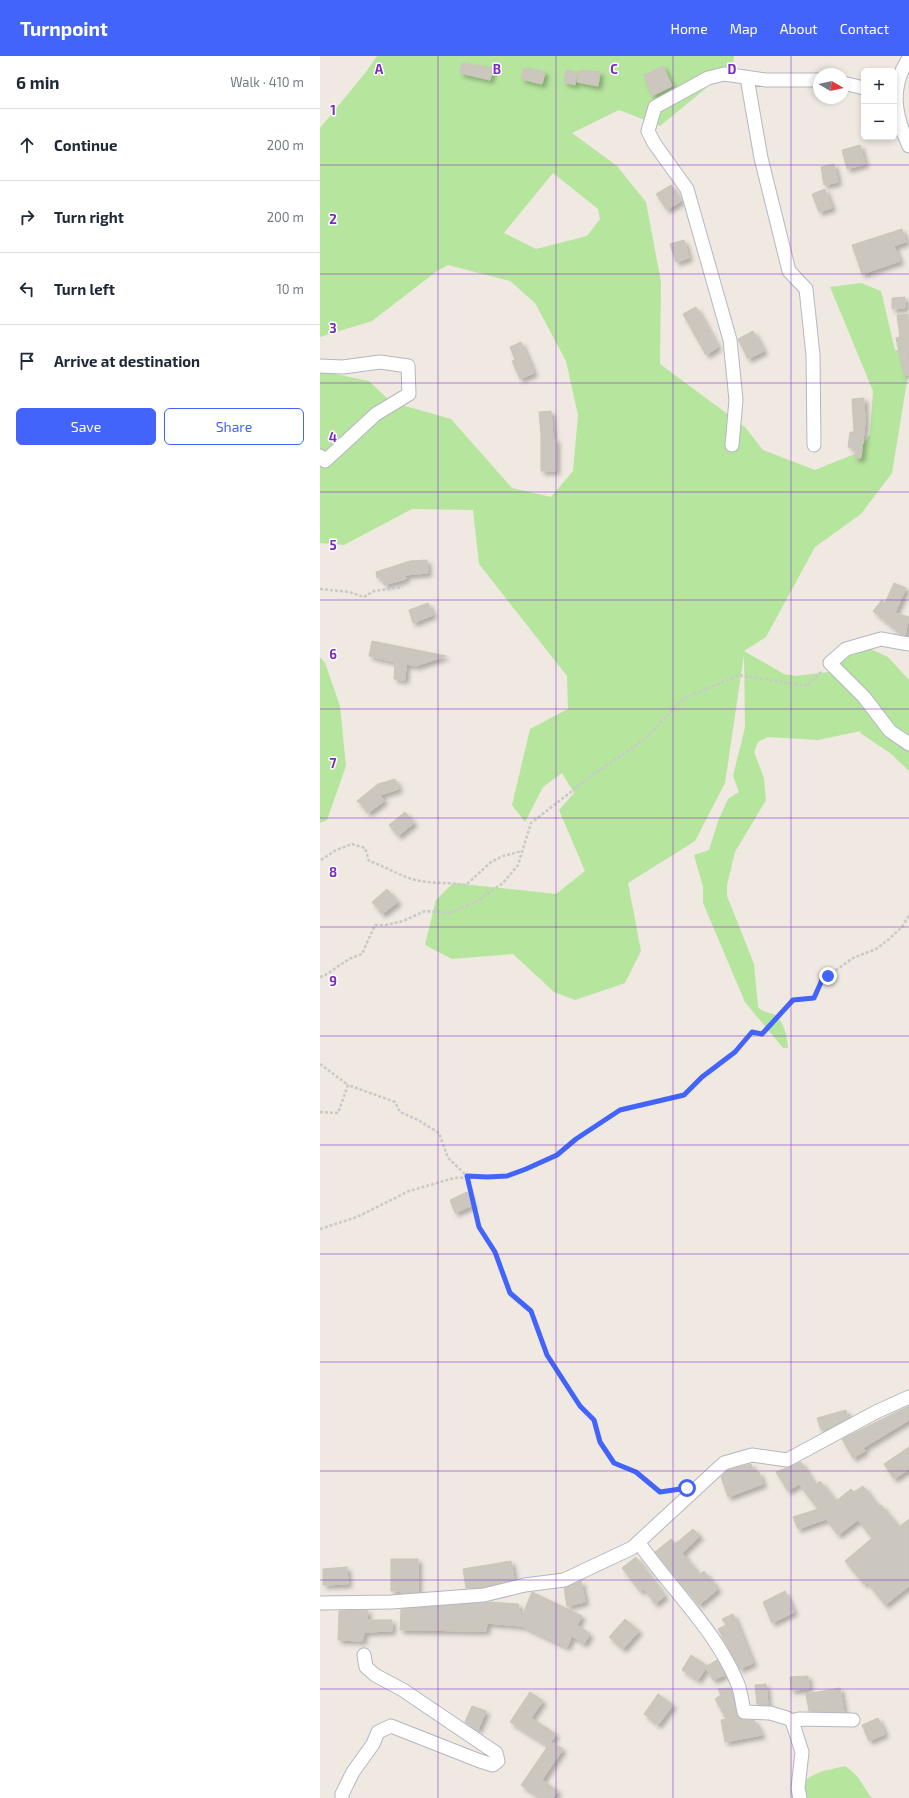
<!DOCTYPE html>
<html lang="en">
<head>
<meta charset="utf-8">
<style>
  :root { --surface:#fff; --page:#f2f2f3; --text:#1f2937; --muted:#747a83; --line:#e0e1e3; --accent:#4264fb }
  body { margin:0; font-family:"Exo 2",sans-serif; background:var(--page); color:var(--text) }
  .controls { position:absolute; right:12px; top:12px; display:grid; overflow:hidden; border-radius:6px; box-shadow:0 2px 6px #0003 }
  .controls button { width:36px; height:36px; display:grid; place-items:center; padding:0; border:0; border-bottom:1px solid var(--line); background:var(--surface); color:var(--text); font:20px sans-serif }
  .compass { position:absolute; left:493px; top:12px; width:36px; height:36px; border-radius:50%; background:var(--surface); box-shadow:0 2px 6px #0003; rotate:99deg }
  .stop { position:absolute; width:12px; height:12px; margin:-9px; border:3px solid #4264fb; border-radius:50%; background:#fff }
  .stop.end { background:#4264fb; border-color:#fff; box-shadow:0 1px 4px #0008 }
  .list { margin:0; padding:0; list-style:none }
  h2 { display:flex; justify-content:space-between; align-items:center; height:52px; margin:0; padding:0 16px; font-size:17px }
  h2 small { font-size:13px; font-weight:400; color:var(--muted) }
  .list li { display:grid; grid-template-columns:26px 1fr auto; gap:12px; align-items:center; box-sizing:border-box; height:72px; padding:0 16px; border-top:1px solid var(--line) }
  .list b { display:block; font-size:15px; white-space:nowrap }
  .list em { font-size:13px; font-style:normal; color:var(--muted) }
  .actions { display:flex; gap:8px; padding:12px 16px }
  .actions a { flex:1; padding:9px 0; border:1px solid var(--accent); border-radius:6px; text-align:center; font-size:14px; color:var(--accent) }
  .actions .main { background:var(--accent); color:#fff }
  .icon { flex:none; width:22px; height:22px; fill:none; stroke:currentColor; stroke-width:2; stroke-linecap:round; stroke-linejoin:round }
  .map { position:relative; flex:none; width:589px; height:1742px; overflow:hidden }
  header { display:flex; align-items:center; gap:24px; box-sizing:border-box; height:56px; padding:0 20px; background:var(--accent); color:#fff }
  header strong { font-size:19px }
  nav { display:flex; gap:22px; margin-inline-start:auto; font-size:14px }
  main { display:flex }
  aside { flex:1; background:var(--surface) }
  .map>svg:first-child { display:block }
  .green { fill:#b6e59e; fill-rule:evenodd }
  .building { fill:#cbc7bf; stroke:#cbc5ba; filter:url(#shadow) }
  .lines { fill:none; stroke-linecap:round; stroke-linejoin:round }
  .minor-casing { stroke:#b4b7c1; stroke-width:15 }
  .path { stroke:#c9c9c9; stroke-width:2.5; stroke-dasharray:3 2; stroke-linecap:butt }
  .minor { stroke:#fff; stroke-width:13 }
  .route { stroke:#4264fb; stroke-width:5 }
  .grid { fill:none; stroke:#7b2cbf; stroke-width:1; stroke-opacity:0.55 }
  .grid-label { font-size:13px; text-anchor:middle; font-weight:bold; fill:#7b2cbf; stroke:#fff; stroke-width:3; stroke-linejoin:round; paint-order:stroke }
</style>
</head>
<body>
<header>
<strong>Turnpoint</strong>
<nav><a>Home</a><a>Map</a><a>About</a><a>Contact</a></nav>
</header>
<main>
<aside>
<h2>6 min<small>Walk · 410 m</small></h2>
<ul class="list">
<li><svg class="icon" aria-label="ahead" viewBox="0 0 24 24"><path d="M12 20V5M6 11l6-6 6 6"/></svg><div><b>Continue</b></div><em>200 m</em></li>
<li><svg class="icon" aria-label="right" viewBox="0 0 24 24"><path d="M7 20v-9h11M14 6l5 5-5 5"/></svg><div><b>Turn right</b></div><em>200 m</em></li>
<li><svg class="icon" aria-label="left" viewBox="0 0 24 24"><path d="M17 20v-9H6M10 6l-5 5 5 5"/></svg><div><b>Turn left</b></div><em>10 m</em></li>
<li><svg class="icon" aria-label="arrive" viewBox="0 0 24 24"><path d="M6 21V4h12l-3 4 3 4H6"/></svg><div><b>Arrive at destination</b></div></li>
</ul>
<div class="actions"><a class="main">Save</a><a>Share</a></div>
</aside>
<div class="map">
<svg width="589" height="1742" viewBox="0 0 589 1742">
  <defs>
    <filter id="shadow"><feDropShadow dx="3.5" dy="3.5" stdDeviation="2" flood-color="#0004"/></filter>
  </defs>
  <rect width="100%" height="100%" fill="#efe9e1"/>
  <path class="green" d="M 57,0 L 414,0 L 413,10 L 340,70 L 299,54 L 252,77 L 297,110 L 326,146 L 341,226 L 340,308 L 425,371 L 443,394 L 495,414 L 537,397 L 550,378 L 553,335 L 510,231 L 541,227 L 561,235 L 575,294 L 589,294 L 589,313 L 572,417 L 541,458 L 495,491 L 446,581 L 424,595 L 464,618 L 475,620 L 509,616 L 519,609 L 536,594 L 546,591 L 568,601 L 589,624 L 589,715 L 570,697 L 540,677 L 541,675 L 498,684 L 448,681 L 438,686 L 434,696 L 444,722 L 446,744 L 415,796 L 407,829 L 407,840 L 434,908 L 438,951 C 443,956 447,956 453,958 C 464,963 467,981 468,992 L 463,992 L 425,946 L 383,847 L 383,831 L 374,799 L 389,794 L 398,765 L 408,743 L 419,736 L 413,720 L 425,671 L 424,599 L 405,727 L 375,785 L 308,827 L 321,895 L 305,927 L 255,944 L 234,936 L 193,898 L 132,903 L 105,889 L 116,844 L 133,827 L 236,838 L 265,815 L 239,754 L 254,737 L 242,717 L 223,731 L 205,766 L 192,749 L 210,673 L 248,653 L 247,620 L 159,508 L 153,454 L 92,453 L 24,489 L 0,487 L 0,315 L 49,325 L 71,346 L 131,363 L 192,432 L 231,441 L 253,415 L 258,359 L 246,305 L 215,247 L 190,225 L 128,209 L 117,215 L 52,265 L 0,281 L 0,72 L 46,16 ZM 233,117 L 278,153 L 280,163 L 267,180 L 216,193 L 184,177 Z
    M 0,601 L 5,607 L 20,650 L 26,710 L 7,764 L 0,767 Z
    M 525,1710 C 541,1721 541,1728 552,1742 L 476,1742 C 481,1717 504,1715 525,1710 Z"/>
  <path class="building" d="M 142,7 L 173,12 L 170,24 L 140,17 Z
    M 343,10 L 352,30 L 332,40 L 324,19 Z
    M 204,12 L 225,16 L 222,28 L 201,23 Z
    M 246,14 L 257,17 L 255,29 L 244,26 Z
    M 260,14 L 280,16 L 278,30 L 257,26 Z
    M 540,89 L 545,108 L 527,113 L 522,94 Z
    M 514,108 L 518,126 L 504,129 L 501,111 Z
    M 351,129 L 361,145 L 347,154 L 336,138 Z
    M 505,133 L 512,152 L 499,156 L 492,138 Z
    M 582,173 L 586,186 L 574,190 L 580,205 L 542,218 L 532,189 Z
    M 364,184 L 369,202 L 356,206 L 350,188 Z
    M 585,241 L 585,252 L 572,253 L 572,242 Z
    M 376,251 L 398,291 L 386,299 L 363,258 Z
    M 588,258 L 589,319 L 584,319 L 576,282 L 580,281 L 577,259 Z
    M 433,275 L 444,295 L 428,303 L 418,283 Z
    M 201,286 L 214,317 L 200,323 L 192,305 L 195,304 L 190,291 Z
    M 544,342 L 545,367 L 541,402 L 535,402 L 535,392 L 528,391 L 530,376 L 534,376 L 532,343 Z
    M 231,355 L 233,383 L 236,383 L 236,415 L 221,415 L 221,378 L 219,356 Z
    M 107,504 L 108,517 L 85,519 L 86,523 L 64,529 L 62,521 L 57,522 L 56,516 L 90,505 Z
    M 574,527 L 586,532 L 575,557 L 589,561 L 585,579 L 582,579 L 553,555 L 562,544 L 565,547 Z
    M 108,547 L 113,559 L 93,567 L 89,554 Z
    M 52,585 L 126,600 L 96,610 L 86,608 L 85,624 L 74,623 L 75,606 L 49,600 Z
    M 75,723 L 79,733 L 60,739 L 64,745 L 48,757 L 39,746 L 38,746 L 37,745 L 58,728 Z
    M 85,756 L 94,767 L 78,780 L 69,769 Z
    M 67,833 L 78,846 L 62,858 L 52,846 Z
    M 147,1136 L 153,1149 L 135,1157 L 130,1144 Z
    M 589,1350 L 589,1364 L 543,1392 L 545,1395 L 533,1402 L 522,1383 Z
    M 526,1354 L 528,1362 L 509,1372 L 501,1374 L 497,1362 Z
    M 589,1391 L 589,1413 L 574,1423 L 564,1408 Z
    M 481,1406 L 495,1429 L 500,1425 L 516,1445 L 531,1433 L 534,1436 L 543,1430 L 559,1451 L 561,1449 L 579,1471 L 589,1463 L 589,1530 L 565,1549 L 547,1526 L 544,1528 L 525,1505 L 552,1482 L 538,1464 L 518,1479 L 506,1463 L 478,1473 L 473,1461 L 498,1453 L 479,1428 L 468,1435 L 456,1416 Z
    M 431,1408 L 435,1418 L 439,1416 L 443,1428 L 408,1441 L 401,1421 L 408,1414 Z
    M 373,1473 L 380,1480 L 362,1497 L 380,1519 L 384,1515 L 398,1533 L 379,1549 L 335,1496 L 351,1483 L 355,1488 Z
    M 316,1501 L 345,1540 L 335,1548 L 324,1533 L 320,1535 L 302,1512 Z
    M 71,1503 L 98,1503 L 98,1536 L 81,1537 L 81,1535 L 71,1535 Z
    M 191,1505 L 194,1523 L 164,1531 L 146,1532 L 143,1513 Z
    M 27,1511 L 28,1528 L 3,1529 L 3,1513 Z
    M 261,1525 L 265,1546 L 247,1550 L 244,1532 Z
    M 465,1535 L 474,1556 L 452,1567 L 443,1546 Z
    M 212,1536 L 262,1560 L 257,1569 L 270,1578 L 264,1588 L 252,1580 L 247,1591 L 202,1570 L 167,1567 L 166,1575 L 80,1574 L 81,1553 L 168,1546 L 198,1548 L 201,1562 Z
    M 48,1554 L 47,1564 L 72,1564 L 72,1575 L 44,1576 L 43,1585 L 18,1584 L 19,1555 Z
    M 413,1558 L 433,1607 L 420,1613 L 398,1573 L 406,1569 L 402,1563 Z
    M 305,1563 L 319,1575 L 303,1593 L 289,1581 Z
    M 371,1599 L 387,1610 L 397,1604 L 405,1619 L 393,1624 L 386,1612 L 378,1624 L 362,1614 Z
    M 488,1620 L 489,1633 L 471,1634 L 470,1621 Z
    M 446,1628 L 448,1649 L 437,1648 L 435,1629 Z
    M 411,1632 L 417,1660 L 423,1664 L 434,1664 L 442,1679 L 405,1686 L 401,1664 L 406,1663 L 395,1643 L 401,1639 L 398,1633 Z
    M 520,1632 L 524,1656 L 489,1655 L 486,1638 Z
    M 210,1636 L 223,1645 L 211,1662 L 236,1678 L 231,1686 L 243,1693 L 222,1724 L 238,1735 L 233,1742 L 220,1742 L 201,1729 L 228,1690 L 190,1666 Z
    M 338,1638 L 353,1649 L 338,1669 L 324,1658 Z
    M 152,1650 L 166,1655 L 158,1674 L 145,1666 Z
    M 558,1662 L 565,1678 L 549,1685 L 542,1669 Z"/>
  <g class="lines">
    <g class="minor-casing">
      <path id="minor" d="M 589,2 C 569,32 575,60 589,90
        M 427,22 L 441,102 L 469,215 L 486,233 L 493,299 L 494,389
        M 523,27 L 544,32
        M 0,310 L 23,311 L 60,306 L 88,310 L 89,338 L 56,358 L 5,405 L 0,400
        M 412,389 L 416,344 L 410,284 L 367,133 L 334,87 L 328,75 L 335,51 L 388,22 L 404,18 L 446,24 L 499,24
        M 589,588 L 561,583 L 526,593 L 510,607 L 544,641 L 570,675 L 589,688
        M 319,1487 C 351,1533 395,1573 417,1626 C 421,1635 422,1646 424,1656 L 450,1657 L 467,1662 L 472,1665 L 482,1696 L 478,1732 L 480,1742
        M 0,1547 L 71,1546 L 164,1539 L 205,1529 L 244,1524 L 312,1492 L 404,1407 L 432,1399 L 467,1404 L 556,1356 L 589,1341
        M 472,1665 L 479,1663 L 533,1664
        M 22,1742 L 22,1738 L 33,1716 L 53,1688 L 58,1676 L 71,1670 L 160,1705 L 173,1709 L 178,1705 L 176,1697 L 83,1634 L 55,1619 L 46,1611 L 44,1599"/>
    </g>
    <path class="path" d="M 0,533 L 29,536 L 44,541 L 54,535 L 83,531
      M 1,804 L 16,794 L 32,788 L 45,792 L 49,805 C 65,810 79,820 96,824 C 112,828 129,826 146,829 L 171,806 L 183,800 L 202,795
      M 0,921 L 4,920 L 29,903 L 42,898 L 55,869 L 66,869 L 83,865 L 105,855 L 129,857 L 154,847 L 183,827 L 198,809 L 211,767 L 270,721 L 325,683 L 363,643 L 419,619 L 487,630 L 501,616
      M 0,1008 L 28,1029
      M 0,1056 L 18,1057 L 28,1029 L 75,1046 L 80,1056 L 98,1064 L 119,1077 L 128,1102 L 147,1120 L 159,1171 L 175,1196 L 190,1237 L 211,1255 L 227,1299 L 260,1350 L 274,1364 L 280,1386 L 294,1407 L 316,1416 L 340,1436 L 354,1434
      M 0,1173 L 37,1161 L 89,1135 L 134,1122 L 187,1120 L 237,1099 L 256,1083 L 299,1054 L 363,1039 L 382,1021 L 415,996 L 432,976 L 442,978 L 473,945 L 493,942 L 502,924 L 533,902 L 556,893 L 569,883 L 582,871 L 589,859"/>
    <use href="#minor" class="minor"/>
  </g>
  <g class="lines">
    <path class="route" d="M 367,1432 L 340,1436 L 316,1416 L 294,1407 L 280,1386 L 274,1364 L 260,1350 L 227,1299 L 211,1255 L 190,1237 L 175,1196 L 159,1171 L 147,1120 L 167,1121 L 187,1120 L 206,1113 L 237,1099 L 256,1083 L 300,1054 L 364,1039 L 382,1021 L 415,996 L 432,976 L 442,978 L 473,944 L 494,942 L 502,924 L 508,920"/>
  </g>
  <path class="grid" d="M 118,0 L 118,1742M 236,0 L 236,1742M 353,0 L 353,1742M 471,0 L 471,1742M 0,109 L 589,109M 0,218 L 589,218M 0,327 L 589,327M 0,436 L 589,436M 0,544 L 589,544M 0,653 L 589,653M 0,762 L 589,762M 0,871 L 589,871M 0,980 L 589,980M 0,1089 L 589,1089M 0,1198 L 589,1198M 0,1306 L 589,1306M 0,1415 L 589,1415M 0,1524 L 589,1524M 0,1633 L 589,1633"/>
  <g class="grid-label">
    <text x="59" y="18">A</text>
    <text x="177" y="18">B</text>
    <text x="294" y="18">C</text>
    <text x="412" y="18">D</text>
    <text x="13" y="59">1</text>
    <text x="13" y="168">2</text>
    <text x="13" y="277">3</text>
    <text x="13" y="386">4</text>
    <text x="13" y="494">5</text>
    <text x="13" y="603">6</text>
    <text x="13" y="712">7</text>
    <text x="13" y="821">8</text>
    <text x="13" y="930">9</text>
  </g>
</svg>
<div class="controls">
<button>+</button>
<button>−</button>
</div>
<svg class="compass" viewBox="-18 -18 36 36"><path d="M0-13l5 13h-10z" fill="#e53935"/><path d="M0 13l5-13h-10z" fill="#747a83"/></svg>
<div class="stop" style="left:367px;top:1432px"></div>
<div class="stop end" style="left:508px;top:920px"></div>
</div>
</main>
</body>
</html>
